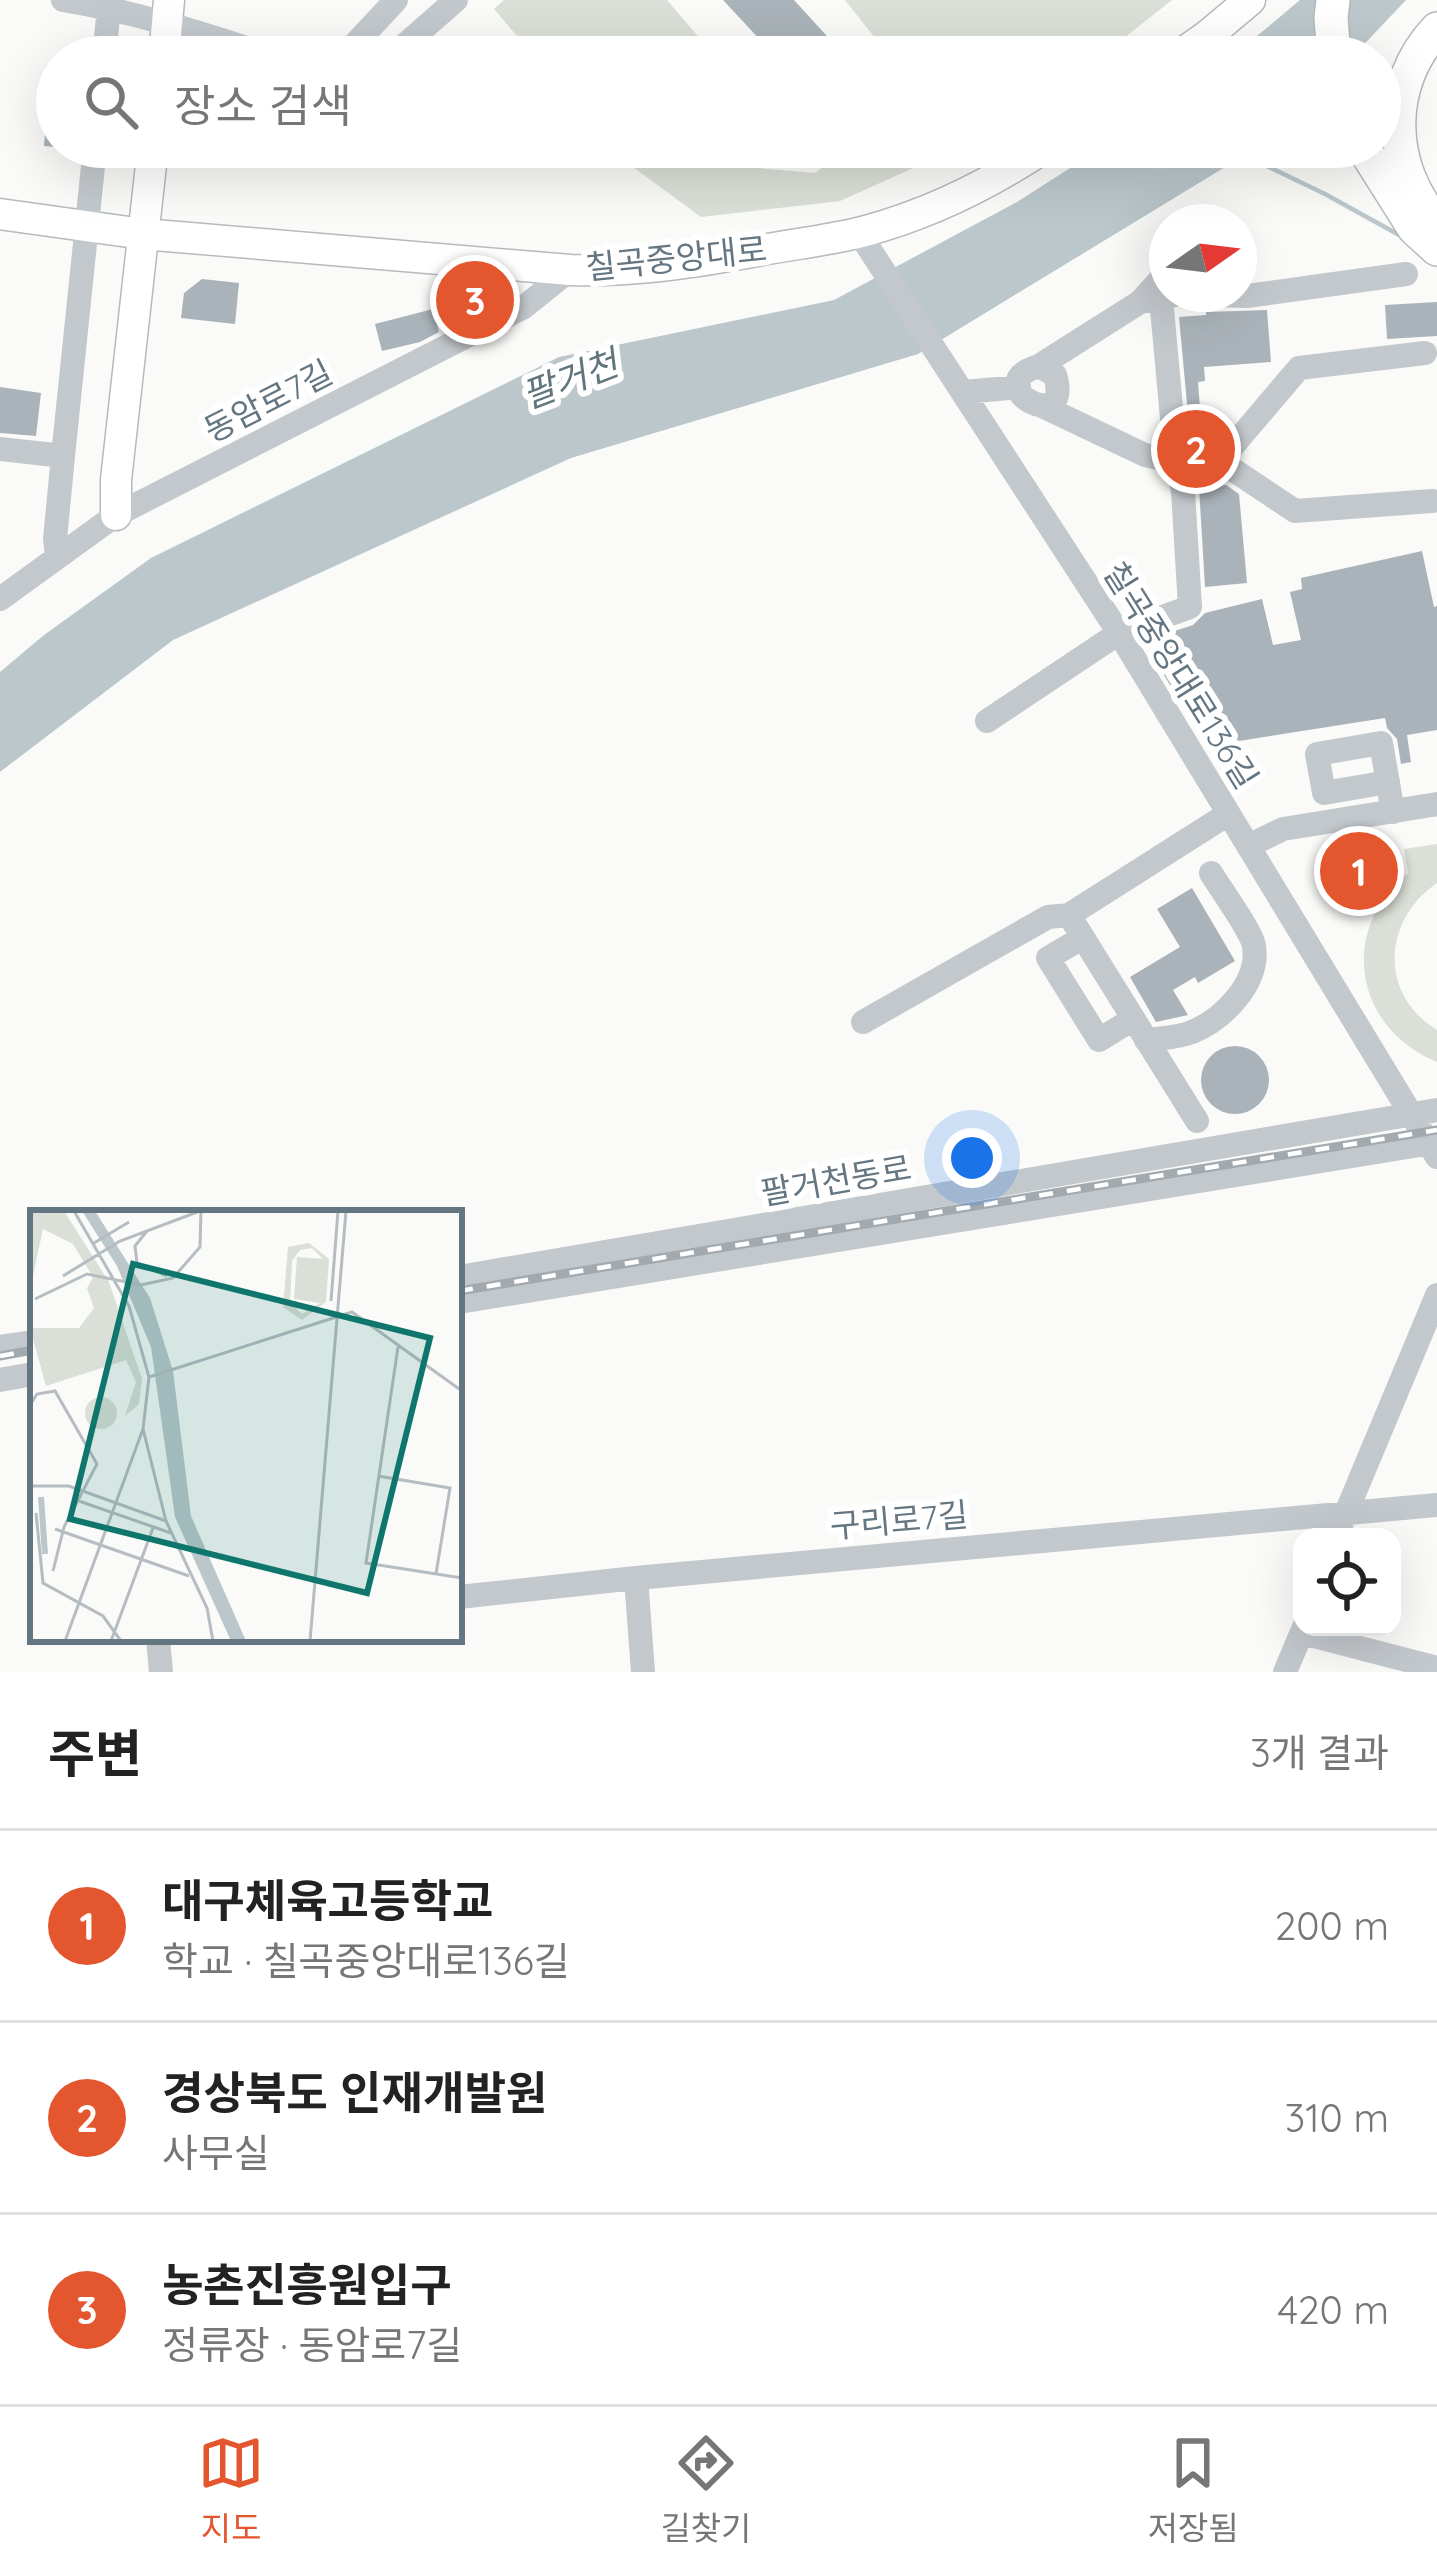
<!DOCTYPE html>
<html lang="ko">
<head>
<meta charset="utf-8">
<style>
  :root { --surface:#fff; --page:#f6f6f6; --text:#222; --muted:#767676; --line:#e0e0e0; --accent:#e4572e }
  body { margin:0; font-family:Quicksand,"Noto Sans KR",sans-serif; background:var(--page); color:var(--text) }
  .controls { position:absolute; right:36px; bottom:36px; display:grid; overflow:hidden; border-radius:24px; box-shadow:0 12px 48px #0002 }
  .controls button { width:108px; height:108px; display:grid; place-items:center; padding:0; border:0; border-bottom:3px solid var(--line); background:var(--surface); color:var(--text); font:60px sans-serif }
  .compass { position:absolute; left:1149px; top:204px; width:108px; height:108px; border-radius:50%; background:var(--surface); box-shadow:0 12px 48px #0002; rotate:76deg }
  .you { position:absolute; left:972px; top:1158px; width:42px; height:42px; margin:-30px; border:9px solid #fff; border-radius:50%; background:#1a73e8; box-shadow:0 0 0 18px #1a73e833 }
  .badge { display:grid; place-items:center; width:78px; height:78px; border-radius:50%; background:var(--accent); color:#fff; font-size:39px; font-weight:700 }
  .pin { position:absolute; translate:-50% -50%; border:6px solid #fff; box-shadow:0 3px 12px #0006 }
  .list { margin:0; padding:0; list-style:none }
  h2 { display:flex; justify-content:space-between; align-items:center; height:156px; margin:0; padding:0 48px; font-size:51px }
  h2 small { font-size:39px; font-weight:400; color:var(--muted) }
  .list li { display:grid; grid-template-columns:78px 1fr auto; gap:36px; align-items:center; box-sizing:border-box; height:192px; padding:0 48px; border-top:3px solid var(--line) }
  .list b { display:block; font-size:45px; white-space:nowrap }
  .list p { margin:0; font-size:39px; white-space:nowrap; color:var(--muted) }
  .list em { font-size:39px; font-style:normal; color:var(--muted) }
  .icon { flex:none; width:66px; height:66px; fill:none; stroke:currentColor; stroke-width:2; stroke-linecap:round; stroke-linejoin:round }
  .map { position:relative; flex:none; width:1437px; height:1672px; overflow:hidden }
  .search { position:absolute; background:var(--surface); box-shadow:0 12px 48px #0002; left:36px; right:36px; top:36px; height:132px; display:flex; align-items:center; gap:30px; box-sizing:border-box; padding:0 42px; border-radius:66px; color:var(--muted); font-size:45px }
  .sheet { height:732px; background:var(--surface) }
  nav { display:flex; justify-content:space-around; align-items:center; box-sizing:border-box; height:168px; border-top:3px solid var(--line); background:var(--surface); font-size:33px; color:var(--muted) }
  nav a { display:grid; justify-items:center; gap:6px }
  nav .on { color:var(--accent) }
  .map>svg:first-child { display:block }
  .green { fill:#dadfd7 }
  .water { fill:#bbc7cb }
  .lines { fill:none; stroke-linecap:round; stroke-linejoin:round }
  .stream { stroke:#bbc7cb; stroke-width:4.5 }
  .building { fill:#aab3b9 }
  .major-casing { stroke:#b5babe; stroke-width:33 }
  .highway-casing { stroke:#b4b9bd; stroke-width:36 }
  .minor { stroke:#c3c8cc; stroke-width:24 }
  .major { stroke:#fff; stroke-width:30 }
  .highway { stroke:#fff; stroke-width:33 }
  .rail-casing { stroke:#a2aab0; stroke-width:9 }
  .rail { stroke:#fff; stroke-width:4.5; stroke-dasharray:14; stroke-linecap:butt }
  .labels { text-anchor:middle; stroke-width:12; stroke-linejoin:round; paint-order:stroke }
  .street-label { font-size:33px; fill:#657683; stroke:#fff }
  .water-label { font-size:36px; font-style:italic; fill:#60757c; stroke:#fff }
  .inset-river { fill:none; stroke:#bbc7cb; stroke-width:6 }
  .inset-road { fill:none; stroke:#b5bdc2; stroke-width:3 }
  .view { fill:#0f766e; fill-opacity:0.15; stroke:#0f766e; stroke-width:6 }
  .inset-edge { fill:none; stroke:#657683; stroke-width:6 }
</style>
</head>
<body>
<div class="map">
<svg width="1437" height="1672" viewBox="0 0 1437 1672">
  <rect width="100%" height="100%" fill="#fafaf8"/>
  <path class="green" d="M 504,0 L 667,0 L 709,49 L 700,57 L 535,57 L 494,9 Z
    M 845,0 L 1172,0 L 1100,57 L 890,57 Z
    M 847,147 L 952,147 L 920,165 L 840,201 L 701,217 L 618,156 L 815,173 Z
    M 1437,844 L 1437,883 C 1383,920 1378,994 1437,1030 L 1437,1062 C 1354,1028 1338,930 1408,873 L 1404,849 Z"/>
  <path class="water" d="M 1300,0 L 1406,0 L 1352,57 L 1232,57 Z
    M 1103,147 L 1258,147 L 918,354 L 571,458 L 173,640 L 0,772 L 0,672 L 44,635 L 151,558 L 559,357 L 834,300 L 1017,202 Z"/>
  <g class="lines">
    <path class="stream" d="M 1240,153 L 1325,194 L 1401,236"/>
  </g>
  <path class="building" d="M 723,0 L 794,0 L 846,57 L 776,57 Z
    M 48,98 L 57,99 L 57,147 L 44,146 Z
    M 202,279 L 239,283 L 235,324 L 181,318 L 184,293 Z
    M 1437,302 L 1437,336 L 1387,339 L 1385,305 Z
    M 433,309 L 439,332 L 420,342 L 382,351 L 375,324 Z
    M 1267,310 L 1271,362 L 1204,367 L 1205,381 L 1198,382 L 1202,435 L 1190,436 L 1179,317 L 1206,315 L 1206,312 Z
    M 0,387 L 41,393 L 36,436 L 0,433 Z
    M 1226,485 L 1239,494 L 1247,583 L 1205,587 L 1199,487 Z
    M 1422,551 L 1434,607 L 1437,606 L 1437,730 L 1407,735 L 1411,762 L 1401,764 L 1397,739 L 1387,728 L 1385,718 L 1207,746 L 1150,652 L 1147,640 L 1193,625 L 1205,613 L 1262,599 L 1273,645 L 1301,640 L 1290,592 L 1302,589 L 1301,578 Z
    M 1192,888 L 1235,961 L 1198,983 L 1195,977 L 1173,990 L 1188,1015 L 1156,1022 L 1130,977 L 1180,947 L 1157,909 Z
    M1201 1080a34 34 0 1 1 68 0a34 34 0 1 1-68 0Z"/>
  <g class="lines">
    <g class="major-casing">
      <path id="major" d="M 164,57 L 169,0
        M 1177,57 L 1207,36 L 1250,0
        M 0,214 L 143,234 L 570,270 C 635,272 698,262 762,250 C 795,244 830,240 862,232 C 926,215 990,184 1045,147
        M 116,515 L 116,480 L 153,147"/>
    </g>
    <g class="highway-casing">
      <path id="highway" d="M 1333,0 L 1331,18 L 1334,57
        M 1437,29 C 1385,84 1387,167 1437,223
        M 1363,147 L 1414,228 L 1437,249"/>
    </g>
    <path class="minor" d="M 63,0 C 136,12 204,34 274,57
      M 104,57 L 109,7
      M 343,57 L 396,0
      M 391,57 L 456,0
      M 859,233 L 1119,633 L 1437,1157
      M 1148,301 L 1179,294 L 1247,296 L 1406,274
      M 1039,366 L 1055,375 C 1074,439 975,385 1039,366 L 1140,302 L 1167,272
      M 964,392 L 1019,387
      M 1042,406 L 1145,455 L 1176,462 L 1220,461 L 1295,511 L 1432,501
      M 0,449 L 63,456
      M 1220,461 L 1299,368 L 1425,353
      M 57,556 L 55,539 L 63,456 L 95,147
      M 0,599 L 116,515 L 524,307 L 570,270
      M 987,721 L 1119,633 L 1190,607 L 1183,491 L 1176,462 L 1161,298
      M 1388,782 L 1324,793 L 1317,754 L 1381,743 L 1393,812
      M 1248,846 L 1283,829 L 1437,804
      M 1082,938 L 1048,958 L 1099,1040 L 1133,1019
      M 863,1022 L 1048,917 L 1069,915
      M 1146,1040 C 1160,1038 1178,1038 1192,1032 C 1222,1020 1260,983 1254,946 C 1252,932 1220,888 1211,873
      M 1197,1121 L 1069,915 L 1228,814
      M 459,1277 L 1437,1110
      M 459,1302 L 1437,1142
      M 0,1347 L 33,1342
      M 0,1380 L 33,1374
      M 1336,1537 L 1437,1295
      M 636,1578 L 643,1672
      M 459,1597 L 636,1578 L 1437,1505
      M 1302,1633 L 1437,1668
      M 158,1639 L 161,1672
      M 1285,1672 L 1304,1627"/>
    <use href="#major" class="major"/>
    <use href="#highway" class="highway"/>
    <g class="rail-casing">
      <path id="rail" d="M 459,1291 L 1437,1130
        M 0,1356 L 33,1350"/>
    </g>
    <use href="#rail" class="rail"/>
  </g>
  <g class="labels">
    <g class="street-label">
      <text transform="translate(676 258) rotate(-6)" y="12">칠곡중앙대로</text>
      <text transform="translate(268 401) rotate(-27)" y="12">동암로7길</text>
      <text transform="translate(1181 675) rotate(58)" y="12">칠곡중앙대로136길</text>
      <text transform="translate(836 1180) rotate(-10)" y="12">팔거천동로</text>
      <text transform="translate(899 1520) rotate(-5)" y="12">구리로7길</text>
    </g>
    <g class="water-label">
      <text transform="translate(570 379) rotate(-21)" y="13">팔거천</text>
    </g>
  </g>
  <g transform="translate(30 1210)">
    <rect width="432" height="432" fill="#fafaf8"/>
    <path d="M 0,1 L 34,1 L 79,72 L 112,169 L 109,194 L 95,206 L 106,172 L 96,150 L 16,176 L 0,118 L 49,118 L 64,98 L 57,78 L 63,67 L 43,34 L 13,19 L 0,80 ZM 279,33 L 299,49 L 296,92 L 272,110 L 253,97 L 258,37 ZM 282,38 L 293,49 L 267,47 L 264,89 L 290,93 L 272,104 L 260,92 L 262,51 L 270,40 ZM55 203a16 16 0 1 1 32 0a16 16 0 1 1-32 0Z" fill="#dadfd7" fill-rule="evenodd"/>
    <path d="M 52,1 L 65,1 L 120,88 L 143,161 L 161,306 L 216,431 L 201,431 L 145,307 L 121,137 L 87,56 Z" fill="#bbc7cb"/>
    <path class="inset-river" d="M 11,287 L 15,344"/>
    <path class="inset-road" d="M 117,21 L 105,36 L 107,53 L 137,66M 64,33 L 99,12M 33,66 L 90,31 L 170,1M 5,89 L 57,64 L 111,75 L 143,68 L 170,37 L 171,1M 301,91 L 308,1M 368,137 L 336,353 L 432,368M 119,167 L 322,102 L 432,181M 0,195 L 7,184 L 25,181 L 67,254 L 34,317 L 23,361M 113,219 L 136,311 L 177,398 L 183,431M 348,266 L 420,278 L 406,364M 0,276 L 39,276 L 136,311M 46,290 L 141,323M 6,303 L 13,373 L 73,406 L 91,431M 25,319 L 159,366M 35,431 L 113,219 L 119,167 L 99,96 L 44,1M 81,431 L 123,318M 280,431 L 316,1"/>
    <path class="view" d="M 103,54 L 400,128 L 337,383 L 40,309 Z"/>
    <rect width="432" height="432" class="inset-edge"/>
  </g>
</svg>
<div class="controls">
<button><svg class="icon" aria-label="locate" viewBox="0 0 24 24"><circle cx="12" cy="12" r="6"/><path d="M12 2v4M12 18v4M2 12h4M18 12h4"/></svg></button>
</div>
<svg class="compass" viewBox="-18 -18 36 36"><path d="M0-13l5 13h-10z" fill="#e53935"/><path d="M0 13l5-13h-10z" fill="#767676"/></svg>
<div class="you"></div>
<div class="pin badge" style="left:1359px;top:871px">1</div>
<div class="pin badge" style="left:1196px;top:449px">2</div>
<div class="pin badge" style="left:475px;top:300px">3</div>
<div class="search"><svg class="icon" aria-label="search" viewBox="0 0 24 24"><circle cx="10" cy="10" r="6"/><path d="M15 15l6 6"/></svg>장소 검색</div>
</div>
<section class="sheet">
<h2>주변<small>3개 결과</small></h2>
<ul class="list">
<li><span class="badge">1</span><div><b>대구체육고등학교</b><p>학교 · 칠곡중앙대로136길</p></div><em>200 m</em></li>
<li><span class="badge">2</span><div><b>경상북도 인재개발원</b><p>사무실</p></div><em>310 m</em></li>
<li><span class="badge">3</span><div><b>농촌진흥원입구</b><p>정류장 · 동암로7길</p></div><em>420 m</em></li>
</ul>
</section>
<nav>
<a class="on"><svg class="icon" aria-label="map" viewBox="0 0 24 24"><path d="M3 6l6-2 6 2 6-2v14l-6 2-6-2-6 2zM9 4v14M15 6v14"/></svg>지도</a>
<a><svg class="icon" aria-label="directions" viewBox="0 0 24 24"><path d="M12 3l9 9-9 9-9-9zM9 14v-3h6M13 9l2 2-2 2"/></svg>길찾기</a>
<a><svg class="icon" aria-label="saved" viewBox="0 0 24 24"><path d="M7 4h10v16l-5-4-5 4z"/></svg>저장됨</a>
</nav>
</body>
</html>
